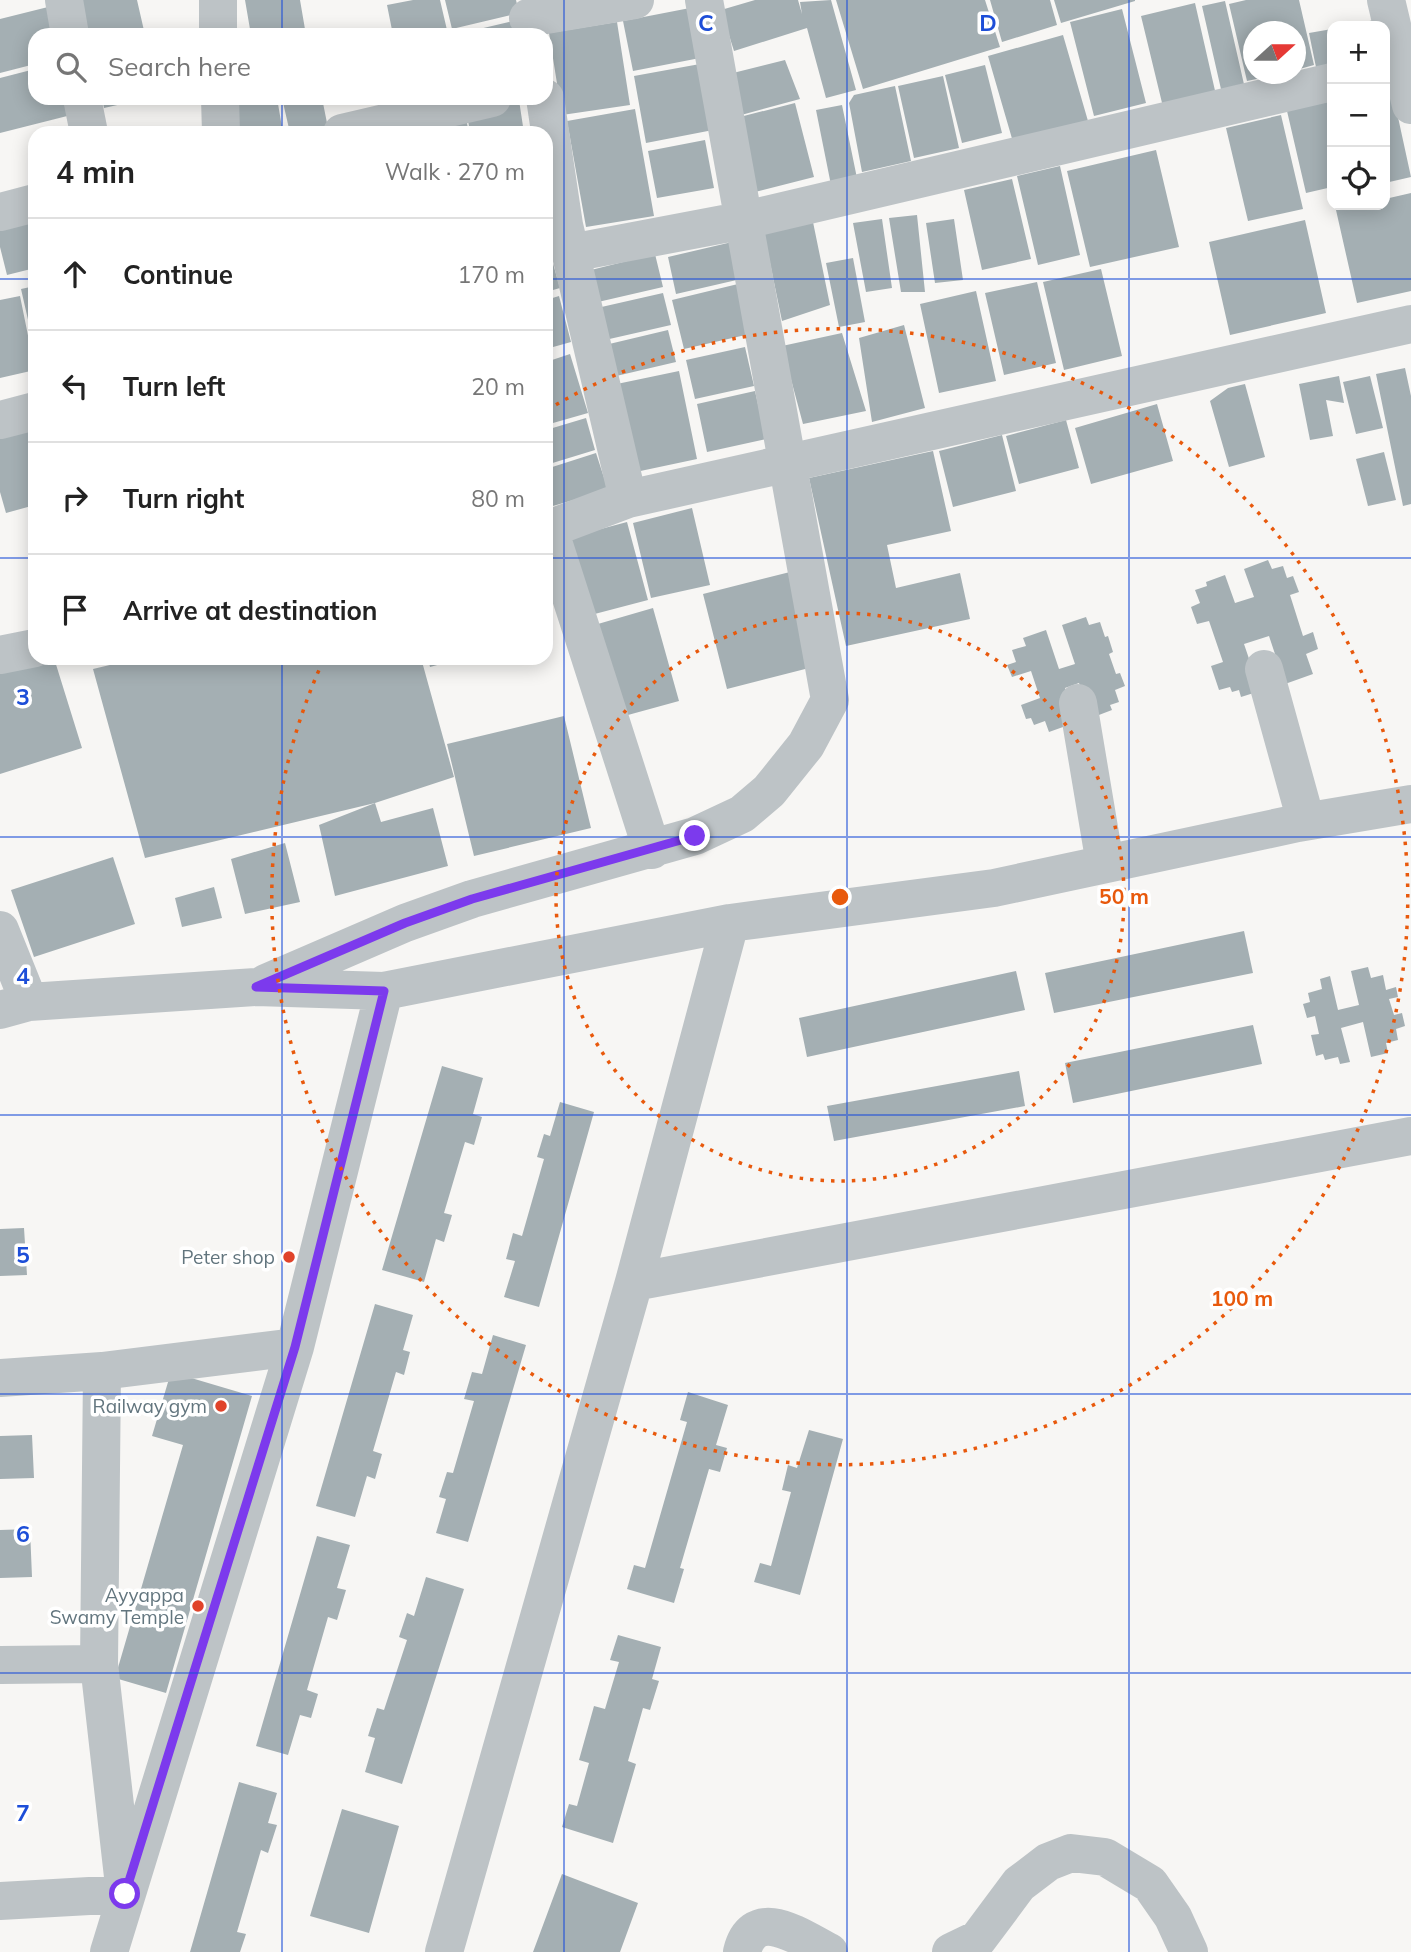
<!DOCTYPE html>
<html lang="en">
<head>
<meta charset="utf-8">
<style>
  :root { --surface:#fff; --page:#f2f2f2; --text:#222; --muted:#767676; --line:#e0e0e0 }
  body { margin:0; font-family:Mulish,sans-serif; background:var(--page); color:var(--text) }
  .controls { position:absolute; right:21px; top:21px; display:grid; overflow:hidden; border-radius:14px; box-shadow:0 4px 18px #0003 }
  .controls button { width:63px; height:63px; display:grid; place-items:center; padding:0; border:0; border-bottom:2px solid var(--line); background:var(--surface); color:var(--text); font:35px sans-serif }
  .compass { position:absolute; left:1243px; top:21px; width:63px; height:63px; border-radius:50%; background:var(--surface); box-shadow:0 4px 18px #0003; rotate:69deg }
  .stop { position:absolute; width:21px; height:21px; margin:-16px; border:5px solid #7c3aed; border-radius:50%; background:#fff }
  .stop.end { background:#7c3aed; border-color:#fff; box-shadow:0 2px 7px #0008 }
  .list { margin:0; padding:0; list-style:none }
  h2 { display:flex; justify-content:space-between; align-items:center; height:91px; margin:0; padding:0 28px; font-size:30px }
  h2 small { font-size:23px; font-weight:400; color:var(--muted) }
  .list li { display:grid; grid-template-columns:46px 1fr auto; gap:21px; align-items:center; box-sizing:border-box; height:112px; padding:0 28px; border-top:2px solid var(--line) }
  .list b { display:block; font-size:26px; white-space:nowrap }
  .list em { font-size:23px; font-style:normal; color:var(--muted) }
  .icon { flex:none; width:38px; height:38px; fill:none; stroke:currentColor; stroke-width:2; stroke-linecap:round; stroke-linejoin:round }
  .map { position:relative; flex:none; width:1411px; height:1952px; overflow:hidden }
  .search { position:absolute; background:var(--surface); box-shadow:0 4px 18px #0003; left:28px; top:28px; width:525px; height:77px; display:flex; align-items:center; gap:18px; box-sizing:border-box; padding:0 24px; border-radius:21px; color:var(--muted); font-size:26px }
  .panel { position:absolute; background:var(--surface); box-shadow:0 4px 18px #0003; left:28px; top:126px; width:525px; height:539px; border-radius:21px }
  .map>svg:first-child { display:block }
  .building { fill:#a4afb3 }
  .lines { fill:none; stroke-linecap:round; stroke-linejoin:round }
  .minor { stroke:#bdc3c6; stroke-width:38 }
  .route { stroke:#7c3aed; stroke-width:9 }
  .grid { fill:none; stroke:#1d4ed8; stroke-width:2; stroke-opacity:0.55 }
  .ring { fill:none; stroke:#e8590c; stroke-width:3.5; stroke-dasharray:3.5 7 }
  .poi-dot { fill:#e0432a; stroke:#fff; stroke-width:2.5 }
  .labels { text-anchor:middle; stroke-width:7; stroke-linejoin:round; paint-order:stroke }
  .poi-label { font-size:19px; fill:#62757e; stroke:#fff; text-anchor:end }
  .grid-label { font-size:23px; text-anchor:middle; font-weight:bold; fill:#1d4ed8; stroke:#fff; stroke-width:7; stroke-linejoin:round; paint-order:stroke }
  .centre { fill:#e8590c; stroke:#fff; stroke-width:3.5 }
  .ring-label { font-size:21px; text-anchor:middle; font-weight:bold; fill:#e8590c; stroke:#fff; stroke-width:7; stroke-linejoin:round; paint-order:stroke }
</style>
</head>
<body>
<div class="map">
<svg width="1411" height="1952" viewBox="0 0 1411 1952">
  <rect width="100%" height="100%" fill="#f7f6f4"/>
  <path class="building" d="M 76,0 L 137,0 L 145,35 L 85,35 Z
    M 245,0 L 300,0 L 306,35 L 251,35 Z
    M 413,0 L 440,0 L 447,30 L 423,35 L 393,35 L 387,5 Z
    M 445,0 L 516,0 L 519,13 L 452,29 Z
    M 755,0 L 798,0 L 802,14 L 800,2 L 831,0 L 856,90 L 826,98 L 807,28 L 734,51 L 721,10 Z
    M 836,0 L 985,0 L 1000,47 L 863,89 Z
    M 990,0 L 1050,0 L 1057,25 L 1002,42 Z
    M 1054,0 L 1135,0 L 1135,1 L 1061,23 Z
    M 1246,0 L 1299,0 L 1314,65 L 1296,70 L 1296,32 L 1254,32 L 1254,74 L 1275,75 L 1247,81 L 1229,4 Z
    M 1225,1 L 1246,93 L 1223,98 L 1202,6 Z
    M 1195,3 L 1216,95 L 1163,107 L 1141,16 Z
    M 52,6 L 60,35 L 35,35 L 35,64 L 0,73 L 0,19 Z
    M 690,8 L 700,58 L 633,71 L 623,21 Z
    M 1122,9 L 1146,103 L 1094,116 L 1070,22 Z
    M 518,20 L 522,35 L 458,35 L 458,34 Z
    M 1374,20 L 1375,26 L 1351,26 L 1351,25 Z
    M 617,22 L 630,105 L 562,115 L 549,33 Z
    M 1332,29 L 1332,69 L 1317,72 L 1309,33 Z
    M 1063,35 L 1088,121 L 1013,142 L 988,56 Z
    M 785,60 L 800,99 L 734,117 L 725,75 Z
    M 700,64 L 713,130 L 646,143 L 634,76 Z
    M 985,65 L 1002,133 L 962,143 L 945,75 Z
    M 35,69 L 35,98 L 76,98 L 79,113 L 0,133 L 0,78 Z
    M 943,76 L 959,148 L 914,158 L 898,86 Z
    M 1391,85 L 1411,177 L 1385,183 L 1385,86 Z
    M 895,86 L 911,161 L 862,172 L 849,103 L 854,95 Z
    M 102,98 L 144,98 L 144,99 L 104,108 Z
    M 225,98 L 277,98 L 283,133 L 231,133 Z
    M 282,98 L 322,98 L 329,133 L 290,133 Z
    M 519,100 L 524,133 L 470,133 L 466,107 Z
    M 1327,102 L 1332,124 L 1332,187 L 1306,193 L 1287,111 Z
    M 795,103 L 814,177 L 751,193 L 732,119 Z
    M 842,105 L 858,183 L 832,190 L 816,110 Z
    M 635,109 L 654,216 L 586,227 L 567,121 Z
    M 465,114 L 469,133 L 368,133 Z
    M 1281,115 L 1303,209 L 1248,221 L 1226,128 Z
    M 705,140 L 714,188 L 657,198 L 648,151 Z
    M 1156,150 L 1179,247 L 1090,267 L 1067,171 Z
    M 1060,166 L 1080,255 L 1038,265 L 1017,176 Z
    M 1012,179 L 1031,259 L 982,270 L 964,190 Z
    M 1411,193 L 1411,291 L 1357,303 L 1336,210 L 1360,205 L 1385,205 L 1385,199 Z
    M 917,215 L 925,292 L 901,292 L 889,218 Z
    M 35,217 L 35,268 L 7,275 L 0,247 L 0,225 Z
    M 882,219 L 892,288 L 866,292 L 853,223 Z
    M 954,219 L 963,280 L 935,283 L 926,223 Z
    M 1305,220 L 1326,313 L 1230,335 L 1209,242 Z
    M 813,222 L 830,305 L 782,321 L 763,229 Z
    M 546,239 L 560,288 L 546,292 Z
    M 732,242 L 741,279 L 676,294 L 668,257 Z
    M 655,254 L 663,287 L 598,302 L 591,270 Z
    M 853,258 L 865,322 L 839,327 L 826,263 Z
    M 1101,269 L 1122,356 L 1064,370 L 1043,282 Z
    M 1037,282 L 1056,363 L 1004,375 L 985,293 Z
    M 738,284 L 750,334 L 684,349 L 672,300 Z
    M 35,286 L 35,346 L 34,346 L 21,289 Z
    M 976,291 L 996,381 L 939,393 L 920,304 Z
    M 663,293 L 671,325 L 605,340 L 597,308 Z
    M 20,296 L 35,370 L 0,378 L 0,300 Z
    M 559,296 L 571,342 L 546,349 L 546,300 Z
    M 904,325 L 925,408 L 872,422 L 859,338 Z
    M 668,330 L 676,362 L 612,377 L 605,345 Z
    M 842,333 L 866,411 L 803,424 L 782,346 Z
    M 745,347 L 754,386 L 695,399 L 686,360 Z
    M 570,354 L 588,413 L 546,425 L 546,362 Z
    M 1405,368 L 1411,396 L 1411,504 L 1403,506 L 1376,374 Z
    M 679,371 L 697,459 L 631,473 L 612,385 Z
    M 1339,376 L 1344,403 L 1326,400 L 1333,436 L 1310,440 L 1299,384 Z
    M 1370,376 L 1383,428 L 1356,434 L 1343,382 Z
    M 1245,384 L 1265,457 L 1229,467 L 1210,401 L 1228,388 Z
    M 755,391 L 766,439 L 707,452 L 697,404 Z
    M 1157,404 L 1173,461 L 1091,484 L 1075,428 Z
    M 586,418 L 595,450 L 546,465 L 546,430 Z
    M 1066,420 L 1079,468 L 1019,484 L 1006,436 Z
    M 35,426 L 35,505 L 6,513 L 0,492 L 0,436 Z
    M 1002,435 L 1016,491 L 953,507 L 939,451 Z
    M 933,451 L 951,531 L 887,545 L 896,588 L 960,573 L 970,619 L 846,646 L 809,478 Z
    M 1384,452 L 1396,500 L 1368,506 L 1356,459 Z
    M 596,453 L 608,490 L 546,508 L 546,469 Z
    M 692,508 L 710,585 L 651,598 L 633,523 Z
    M 627,522 L 648,600 L 587,616 L 567,538 Z
    M 1268,560 L 1272,569 L 1283,566 L 1287,578 L 1293,576 L 1299,592 L 1290,595 L 1303,636 L 1313,632 L 1318,649 L 1306,654 L 1313,674 L 1285,684 L 1269,636 L 1244,644 L 1260,691 L 1241,697 L 1239,690 L 1232,692 L 1230,687 L 1219,690 L 1211,666 L 1223,662 L 1209,621 L 1197,624 L 1191,607 L 1200,603 L 1195,590 L 1207,586 L 1206,582 L 1225,575 L 1235,603 L 1254,597 L 1244,569 Z
    M 790,572 L 813,667 L 727,689 L 703,594 Z
    M 653,608 L 679,701 L 617,718 L 591,626 Z
    M 1086,617 L 1089,625 L 1100,622 L 1105,637 L 1108,636 L 1113,652 L 1109,654 L 1116,674 L 1120,673 L 1125,686 L 1115,690 L 1119,702 L 1110,705 L 1112,710 L 1091,718 L 1079,683 L 1065,688 L 1077,722 L 1049,732 L 1045,721 L 1034,725 L 1031,718 L 1026,719 L 1021,705 L 1040,698 L 1031,671 L 1012,677 L 1007,665 L 1016,662 L 1012,650 L 1026,646 L 1023,638 L 1046,630 L 1059,669 L 1075,664 L 1062,625 Z
    M 47,658 L 54,658 L 82,748 L 0,774 L 0,673 Z
    M 139,658 L 421,658 L 454,777 L 375,803 L 381,822 L 433,808 L 448,866 L 335,896 L 319,825 L 375,803 L 145,858 L 93,669 Z
    M 428,658 L 459,658 L 459,659 L 430,667 Z
    M 564,716 L 591,828 L 474,856 L 447,744 Z
    M 285,843 L 300,902 L 245,914 L 231,859 Z
    M 113,857 L 135,924 L 34,957 L 11,890 Z
    M 214,887 L 222,918 L 182,927 L 175,898 Z
    M 1244,931 L 1253,973 L 1054,1013 L 1045,973 Z
    M 1368,967 L 1371,978 L 1383,975 L 1386,990 L 1396,987 L 1398,997 L 1389,999 L 1394,1015 L 1402,1013 L 1405,1026 L 1396,1029 L 1398,1040 L 1386,1043 L 1388,1053 L 1371,1057 L 1363,1022 L 1341,1028 L 1350,1062 L 1340,1064 L 1338,1057 L 1325,1060 L 1323,1054 L 1316,1056 L 1311,1035 L 1319,1034 L 1315,1016 L 1307,1018 L 1303,1004 L 1310,1002 L 1308,993 L 1322,989 L 1320,979 L 1330,976 L 1338,1010 L 1359,1005 L 1351,971 Z
    M 1016,971 L 1025,1010 L 807,1057 L 799,1018 Z
    M 1253,1025 L 1262,1064 L 1073,1103 L 1065,1063 Z
    M 442,1066 L 483,1078 L 473,1114 L 482,1117 L 474,1145 L 465,1142 L 444,1213 L 452,1215 L 444,1242 L 436,1239 L 424,1282 L 382,1270 Z
    M 1019,1071 L 1025,1106 L 834,1141 L 827,1106 Z
    M 560,1102 L 594,1112 L 539,1307 L 504,1297 L 515,1261 L 506,1259 L 513,1233 L 522,1236 L 544,1159 L 537,1157 L 544,1134 L 550,1136 Z
    M 24,1228 L 27,1275 L 0,1276 L 0,1229 Z
    M 375,1304 L 413,1315 L 403,1350 L 410,1352 L 404,1375 L 396,1372 L 373,1451 L 382,1454 L 375,1479 L 367,1476 L 355,1517 L 316,1506 Z
    M 493,1335 L 526,1345 L 468,1542 L 436,1533 L 446,1499 L 439,1497 L 447,1472 L 453,1473 L 474,1401 L 464,1399 L 472,1372 L 482,1374 Z
    M 171,1372 L 252,1396 L 166,1693 L 115,1678 L 183,1445 L 152,1436 Z
    M 688,1392 L 728,1405 L 716,1445 L 727,1448 L 720,1472 L 709,1469 L 680,1568 L 684,1569 L 674,1603 L 627,1589 L 634,1565 L 645,1568 L 687,1422 L 680,1420 Z
    M 809,1430 L 843,1439 L 800,1595 L 754,1582 L 760,1563 L 771,1566 L 791,1492 L 782,1490 L 788,1465 L 797,1468 Z
    M 32,1435 L 34,1478 L 0,1479 L 0,1436 Z
    M 30,1529 L 32,1577 L 0,1578 L 0,1530 Z
    M 317,1536 L 350,1545 L 337,1588 L 346,1590 L 337,1620 L 328,1617 L 307,1690 L 318,1694 L 311,1718 L 300,1715 L 288,1755 L 256,1746 Z
    M 426,1577 L 464,1589 L 402,1784 L 365,1772 L 375,1738 L 368,1736 L 377,1708 L 384,1710 L 407,1640 L 399,1637 L 407,1613 L 414,1616 Z
    M 618,1635 L 661,1647 L 652,1679 L 659,1681 L 650,1710 L 643,1708 L 628,1761 L 636,1764 L 613,1843 L 562,1827 L 569,1804 L 577,1806 L 589,1763 L 579,1760 L 594,1706 L 605,1709 L 619,1662 L 610,1660 Z
    M 239,1782 L 277,1793 L 268,1823 L 277,1825 L 268,1853 L 261,1850 L 237,1932 L 246,1934 L 240,1952 L 190,1952 Z
    M 342,1809 L 399,1826 L 369,1933 L 310,1916 Z
    M 562,1874 L 638,1903 L 620,1952 L 533,1952 Z"/>
  <g class="lines">
    <path class="minor" d="M 64,0 L 70,35
      M 218,0 L 218,35
      M 1386,0 L 1411,105
      M 528,18 L 635,0
      M 82,98 L 89,133
      M 220,98 L 221,133
      M 545,98 L 564,225 L 628,499
      M 342,133 L 492,98
      M 0,212 L 35,203
      M 571,253 L 745,220 L 1332,82
      M 0,420 L 35,411
      M 549,529 L 652,850
      M 546,530 L 628,499 L 1411,324
      M 0,655 L 35,648
      M 1264,669 L 1306,821
      M 1078,703 L 1105,864
      M 0,930 L 29,1002
      M 266,983 L 405,923 L 472,899 L 695,836 L 742,814 L 769,791 L 806,745 L 830,700 L 704,0
      M 0,1010 L 29,1002 L 256,987 L 384,991 L 730,923 L 994,888 L 1298,823 L 1411,804
      M 634,1282 L 1411,1136
      M 0,1378 L 102,1371 L 295,1347
      M 0,1665 L 99,1664
      M 0,1901 L 125,1894 L 99,1664 L 102,1371
      M 109,1952 L 295,1347 L 384,991
      M 444,1952 L 634,1282 L 730,923
      M 742,1952 C 754,1903 801,1938 829,1952
      M 951,1952 L 978,1939 L 1019,1884 L 1048,1862 L 1071,1853 L 1105,1857 L 1150,1884 L 1173,1917 L 1189,1952"/>
  </g>
  <g class="lines">
    <path class="route" d="M 125,1894 L 295,1347 L 384,991 L 256,987 L 405,923 L 472,899 L 695,836"/>
  </g>
  <path class="grid" d="M 282,0 L 282,35M 564,0 L 564,1952M 847,0 L 847,1952M 1129,0 L 1129,1952M 282,98 L 282,133M 0,279 L 35,279M 546,279 L 1411,279M 0,558 L 35,558M 546,558 L 1411,558M 282,658 L 282,1952M 0,837 L 1411,837M 0,1115 L 1411,1115M 0,1394 L 1411,1394M 0,1673 L 1411,1673"/>
  <g class="ring">
    <circle cx="840" cy="897" r="284"/>
    <path d="M547 410A568 568 0 1 1 323 661"/>
  </g>
  <g class="poi-dot">
    <circle cx="289" cy="1257" r="7"/>
    <circle cx="221" cy="1406" r="7"/>
    <circle cx="198" cy="1606" r="7"/>
  </g>
  <g class="labels">
    <g class="poi-label">
      <text x="275" y="1264">Peter shop</text>
      <text x="207" y="1413">Railway gym</text>
      <text x="184" y="1602">Ayyappa<tspan x="184" dy="22">Swamy Temple</tspan></text>
    </g>
  </g>
  <g class="grid-label">
    <text x="706" y="31">C</text>
    <text x="988" y="31">D</text>
    <text x="23" y="705">3</text>
    <text x="23" y="984">4</text>
    <text x="23" y="1263">5</text>
    <text x="23" y="1542">6</text>
    <text x="23" y="1821">7</text>
  </g>
  <circle cx="840" cy="897" r="10" class="centre"/>
  <g class="ring-label">
    <text x="1124" y="904">50 m</text>
    <text x="1242" y="1306">100 m</text>
  </g>
</svg>
<div class="controls">
<button>+</button>
<button>−</button>
<button><svg class="icon" aria-label="locate" viewBox="0 0 24 24"><circle cx="12" cy="12" r="6"/><path d="M12 2v4M12 18v4M2 12h4M18 12h4"/></svg></button>
</div>
<svg class="compass" viewBox="-18 -18 36 36"><path d="M0-13l5 13h-10z" fill="#e53935"/><path d="M0 13l5-13h-10z" fill="#767676"/></svg>
<div class="stop" style="left:125px;top:1894px"></div>
<div class="stop end" style="left:695px;top:836px"></div>
<div class="search"><svg class="icon" aria-label="search" viewBox="0 0 24 24"><circle cx="10" cy="10" r="6"/><path d="M15 15l6 6"/></svg>Search here</div>
<section class="panel">
<h2>4 min<small>Walk · 270 m</small></h2>
<ul class="list">
<li><svg class="icon" aria-label="ahead" viewBox="0 0 24 24"><path d="M12 20V5M6 11l6-6 6 6"/></svg><div><b>Continue</b></div><em>170 m</em></li>
<li><svg class="icon" aria-label="left" viewBox="0 0 24 24"><path d="M17 20v-9H6M10 6l-5 5 5 5"/></svg><div><b>Turn left</b></div><em>20 m</em></li>
<li><svg class="icon" aria-label="right" viewBox="0 0 24 24"><path d="M7 20v-9h11M14 6l5 5-5 5"/></svg><div><b>Turn right</b></div><em>80 m</em></li>
<li><svg class="icon" aria-label="arrive" viewBox="0 0 24 24"><path d="M6 21V4h12l-3 4 3 4H6"/></svg><div><b>Arrive at destination</b></div></li>
</ul>
</section>
</div>
</body>
</html>
